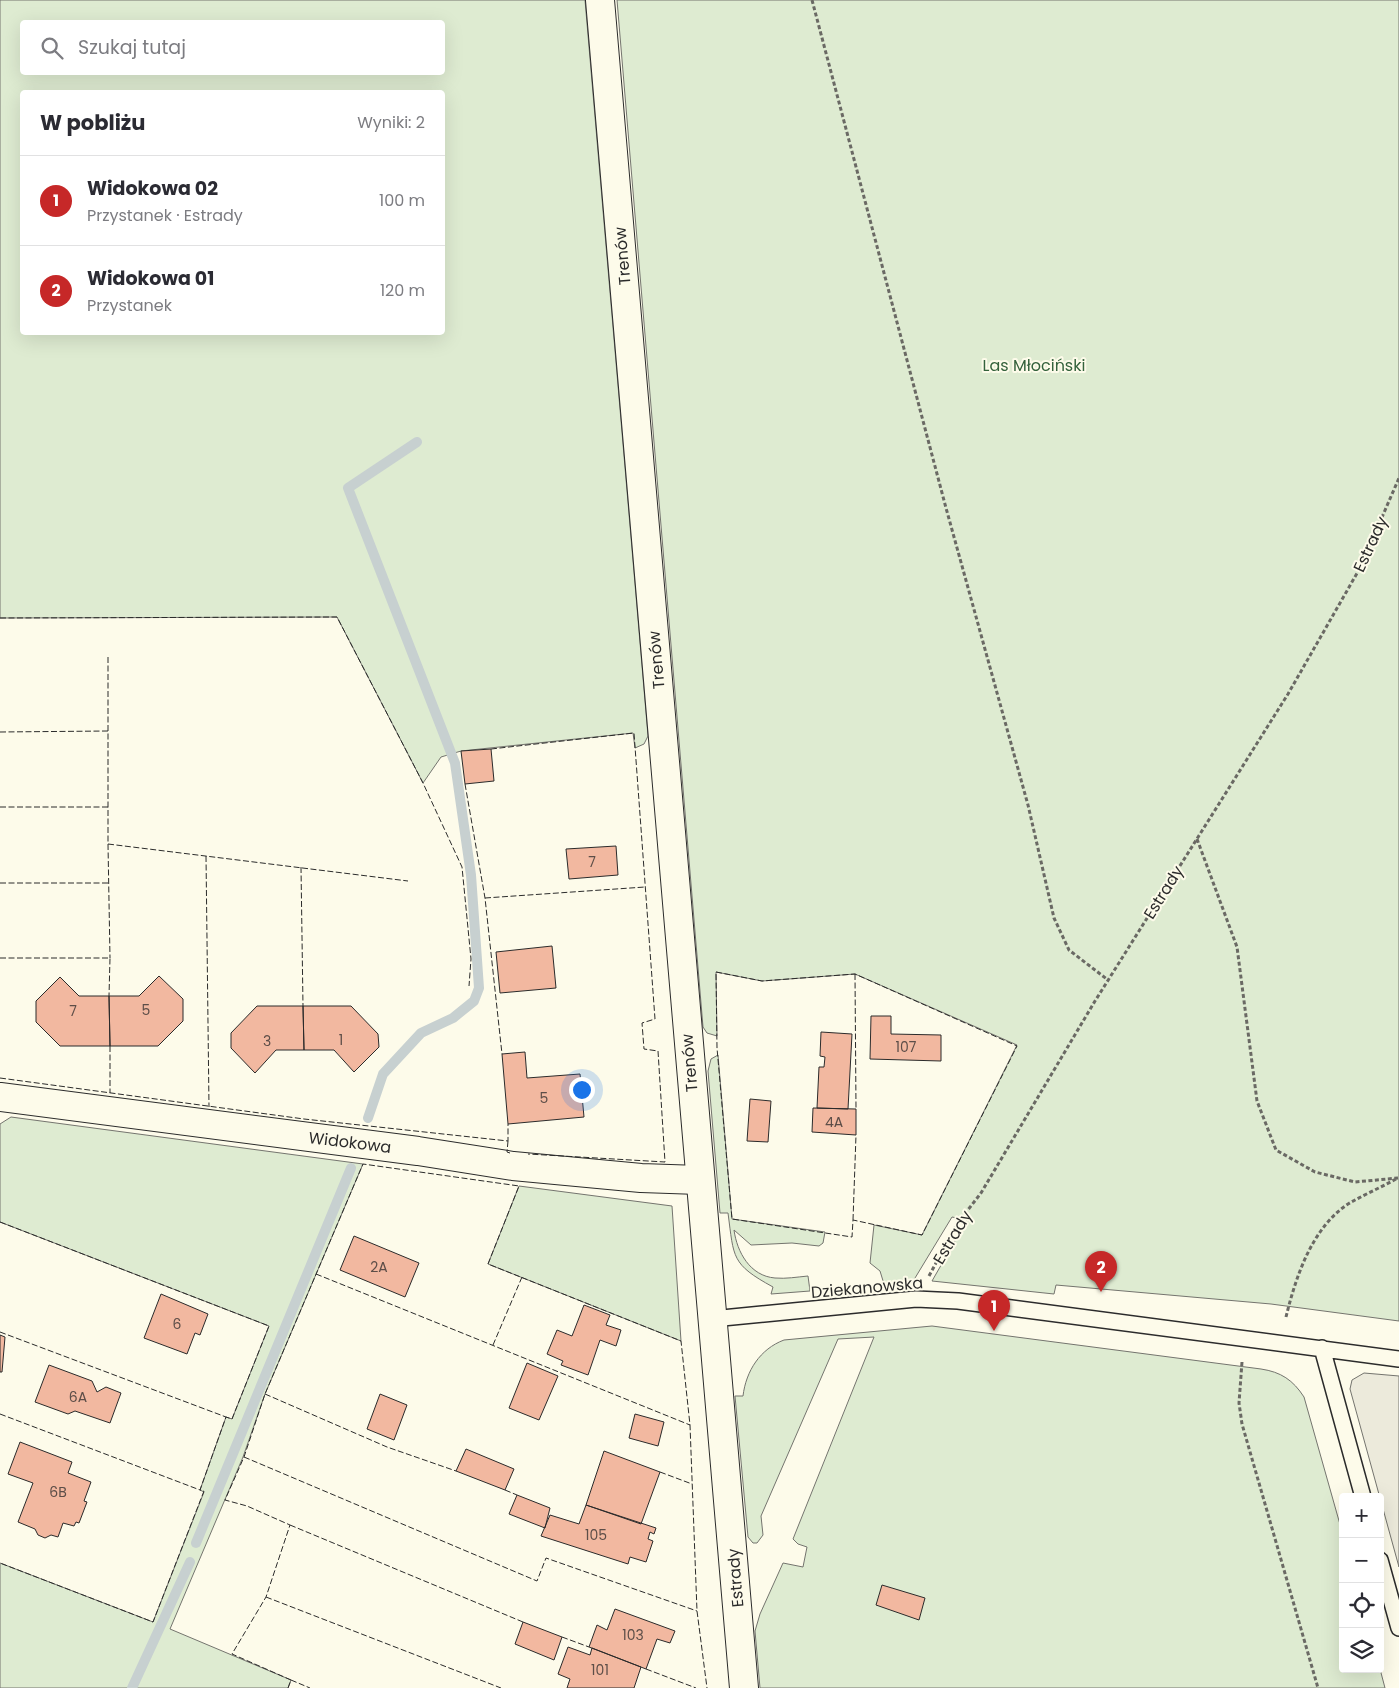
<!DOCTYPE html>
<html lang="pl">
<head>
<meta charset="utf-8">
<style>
  :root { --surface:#fff; --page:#f2f2f3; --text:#2b2b33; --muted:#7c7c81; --line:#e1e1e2; --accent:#c62828 }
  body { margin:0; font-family:Poppins,sans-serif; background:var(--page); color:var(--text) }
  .controls { position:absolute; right:15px; bottom:15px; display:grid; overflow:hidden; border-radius:5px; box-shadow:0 5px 20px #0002 }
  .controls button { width:45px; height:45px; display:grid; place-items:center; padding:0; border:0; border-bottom:1px solid var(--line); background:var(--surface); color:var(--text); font:25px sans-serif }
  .you { position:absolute; left:581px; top:1089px; width:18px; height:18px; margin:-12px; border:4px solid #fff; border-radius:50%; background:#1a73e8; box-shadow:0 0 0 8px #1a73e833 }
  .badge { display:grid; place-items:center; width:32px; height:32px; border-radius:50%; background:var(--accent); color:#fff; font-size:16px; font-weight:700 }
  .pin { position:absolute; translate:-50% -41px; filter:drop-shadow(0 1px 2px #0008) }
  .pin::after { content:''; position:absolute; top:26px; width:18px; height:15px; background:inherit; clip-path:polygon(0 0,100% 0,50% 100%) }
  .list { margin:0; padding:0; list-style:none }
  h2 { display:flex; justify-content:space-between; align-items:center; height:65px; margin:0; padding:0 20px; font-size:21px }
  h2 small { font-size:16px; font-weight:400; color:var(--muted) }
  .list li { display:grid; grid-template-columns:32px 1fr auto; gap:15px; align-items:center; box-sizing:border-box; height:90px; padding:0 20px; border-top:1px solid var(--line) }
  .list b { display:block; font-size:19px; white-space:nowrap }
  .list p { margin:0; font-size:16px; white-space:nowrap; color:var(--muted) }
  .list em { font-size:16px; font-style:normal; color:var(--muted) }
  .icon { flex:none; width:28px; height:28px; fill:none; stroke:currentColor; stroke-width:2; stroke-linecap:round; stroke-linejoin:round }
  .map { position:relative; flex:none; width:1399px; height:1688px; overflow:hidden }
  .search { position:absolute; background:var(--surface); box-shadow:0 5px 20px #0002; left:20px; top:20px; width:425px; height:55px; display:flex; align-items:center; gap:12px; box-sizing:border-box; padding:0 18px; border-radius:5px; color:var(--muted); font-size:19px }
  .panel { position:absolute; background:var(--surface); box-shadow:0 5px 20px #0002; left:20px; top:90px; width:425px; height:245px; border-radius:5px }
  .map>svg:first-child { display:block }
  .green { fill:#deebd1; stroke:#74746e; fill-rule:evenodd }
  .parking { fill:#eceadb; stroke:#74746e }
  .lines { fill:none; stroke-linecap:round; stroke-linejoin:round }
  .stream { stroke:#c7d0d0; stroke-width:10 }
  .building { fill:#f2b8a0; stroke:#2b2b2b }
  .service-casing { stroke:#2b2b2b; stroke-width:18 }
  .minor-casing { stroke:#2b2b2b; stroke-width:30 }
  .secondary-casing { stroke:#2b2b2b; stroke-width:30 }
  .path { stroke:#6a6964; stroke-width:3; stroke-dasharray:4 2.5; stroke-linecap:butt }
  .service { stroke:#fdfbea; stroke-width:15 }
  .minor { stroke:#fdfbea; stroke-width:28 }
  .secondary { stroke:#fdfbea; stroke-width:28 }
  .fence { stroke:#2b2b2b; stroke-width:1; stroke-dasharray:6 2.5; stroke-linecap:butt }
  .labels { text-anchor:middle; stroke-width:4; stroke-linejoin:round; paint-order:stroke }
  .number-label { font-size:14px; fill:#5d4e48 }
  .street-label { font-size:16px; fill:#2b2b2b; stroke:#fdfbea }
  .park-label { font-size:16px; fill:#34623c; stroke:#fdfbea }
</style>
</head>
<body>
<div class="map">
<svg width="1399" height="1688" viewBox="0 0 1399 1688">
  <rect width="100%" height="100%" fill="#fdfbea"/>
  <path class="green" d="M 0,0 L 585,0 L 648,736 L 644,744 L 635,748 L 633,733 L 461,751 L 441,757 L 423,783 L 337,617 L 0,618 ZM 22,22 L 442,22 L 442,72 L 22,72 ZM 22,92 L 442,92 L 442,332 L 22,332 Z
    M 617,0 L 1399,0 L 1399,1321 L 1271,1304 L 1056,1285 L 1054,1294 L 932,1281 L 967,1220 L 952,1217 L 912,1283 L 884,1284 L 880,1271 L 870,1263 L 874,1225 L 922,1235 L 1017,1045 L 855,974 L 762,981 L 716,972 L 717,1036 L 707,1033 L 703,1027 Z
    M 718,1055 L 732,1219 L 825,1232 L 823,1243 L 819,1246 L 792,1243 L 751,1245 L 734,1230 C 737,1252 750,1276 775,1278 C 786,1279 797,1277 808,1276 L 810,1291 L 771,1294 L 773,1287 C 731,1264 734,1258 728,1213 L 720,1213 L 708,1071 L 711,1059 Z
    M 11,1117 L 363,1164 L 265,1394 L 243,1457 L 170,1629 L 291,1680 L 288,1688 L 0,1688 L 0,1563 L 153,1622 L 204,1492 L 200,1490 L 226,1417 L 232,1419 L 269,1326 L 0,1222 L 0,1124 Z
    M 519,1186 L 672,1206 L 681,1341 L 488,1264 Z
    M 932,1326 L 1261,1369 C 1281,1372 1293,1380 1304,1397 L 1343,1535 L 1343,1669 L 1380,1669 L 1385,1688 L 760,1688 L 755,1631 L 760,1614 L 783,1563 L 803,1567 L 807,1547 L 798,1544 L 793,1539 L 874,1337 L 838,1339 L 761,1516 L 763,1535 L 757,1543 L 753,1543 L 748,1537 L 735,1396 L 743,1396 C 746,1371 760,1349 784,1340 Z"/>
  <path class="parking" d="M 1364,1373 L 1399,1376 L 1399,1567 L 1350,1389 L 1352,1380 Z"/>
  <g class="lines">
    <path class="stream" d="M 368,1118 L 383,1074 L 421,1033 L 453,1018 L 474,1001 L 479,988 L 471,875 L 455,763 L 348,488 L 417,442
      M 196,1543 L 351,1168
      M 132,1688 L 190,1562"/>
  </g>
  <path class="building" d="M 491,749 L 494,781 L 465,784 L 461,751 Z
    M 616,846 L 618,875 L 569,879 L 566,849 Z
    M 552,946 L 556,988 L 500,993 L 496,952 Z
    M 159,976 L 183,999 L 183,1021 L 158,1046 L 110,1046 L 109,996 L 139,996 Z
    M 60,977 L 79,996 L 109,996 L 110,1046 L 60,1046 L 36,1022 L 36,1001 Z
    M 257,1006 L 303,1006 L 304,1050 L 276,1050 L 255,1073 L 231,1048 L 231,1033 Z
    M 303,1006 L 351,1006 L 378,1034 L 379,1047 L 354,1072 L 334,1050 L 304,1050 Z
    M 871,1016 L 891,1016 L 891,1034 L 941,1035 L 941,1061 L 870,1059 Z
    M 821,1032 L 852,1034 L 848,1109 L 817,1108 L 819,1067 L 824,1067 L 825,1057 L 820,1056 Z
    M 525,1052 L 527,1078 L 580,1074 L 584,1117 L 508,1124 L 502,1054 Z
    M 750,1099 L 771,1101 L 768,1142 L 747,1141 Z
    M 813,1108 L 856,1109 L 856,1135 L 812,1132 Z
    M 354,1236 L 419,1263 L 405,1297 L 340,1270 Z
    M 161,1294 L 208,1314 L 200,1335 L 195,1333 L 187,1354 L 144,1338 Z
    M 584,1305 L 610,1315 L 606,1325 L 621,1330 L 616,1346 L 600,1340 L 588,1375 L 561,1365 L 563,1361 L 547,1354 L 557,1330 L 572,1336 Z
    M 0,1335 L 5,1337 L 2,1372 L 0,1372 Z
    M 527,1363 L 558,1376 L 539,1420 L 509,1408 Z
    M 49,1365 L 92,1381 L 97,1392 L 106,1387 L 121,1393 L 110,1423 L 75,1411 L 68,1414 L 35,1402 Z
    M 380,1394 L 407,1405 L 394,1440 L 367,1429 Z
    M 635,1414 L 664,1422 L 658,1446 L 629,1438 Z
    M 20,1442 L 72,1462 L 68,1473 L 91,1482 L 84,1501 L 87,1502 L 79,1523 L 76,1522 L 74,1526 L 63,1523 L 58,1537 L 51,1535 L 45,1538 L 38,1535 L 35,1529 L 18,1522 L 33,1483 L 8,1474 Z
    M 466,1449 L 514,1469 L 505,1490 L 456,1471 Z
    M 604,1451 L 660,1472 L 641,1524 L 586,1505 Z
    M 517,1495 L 550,1508 L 545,1528 L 509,1514 Z
    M 586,1505 L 656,1528 L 654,1534 L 650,1532 L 648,1539 L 653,1541 L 646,1562 L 630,1557 L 628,1564 L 541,1536 L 550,1515 L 579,1524 Z
    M 882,1585 L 925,1598 L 919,1620 L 876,1605 Z
    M 615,1609 L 675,1631 L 670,1643 L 657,1639 L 646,1669 L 589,1647 L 597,1625 L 607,1630 Z
    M 523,1622 L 562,1637 L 554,1660 L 515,1644 Z
    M 568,1647 L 590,1655 L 592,1648 L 641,1667 L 634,1688 L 567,1688 L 570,1679 L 558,1674 Z"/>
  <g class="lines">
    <g class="service-casing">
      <path id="service" d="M 712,1319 L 916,1299 L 958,1301 L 1399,1359
        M 1322,1348 L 1363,1497
        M 1380,1560 L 1399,1628"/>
    </g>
    <g class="minor-casing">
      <path id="minor" d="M 0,1097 L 418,1151 L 513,1166 L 641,1178 L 699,1180"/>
    </g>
    <g class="secondary-casing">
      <path id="secondary" d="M 600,0 L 744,1688"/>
    </g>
    <path class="path" d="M 812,0 L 946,508 L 1028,805 L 1054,918 L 1069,950 L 1108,980
      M 1197,839 L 1237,947 L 1257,1101 L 1276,1150 L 1315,1172 L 1355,1182 L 1398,1178
      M 929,1276 L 957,1224 L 981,1193 L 1095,1001 L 1288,694 L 1360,568 L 1399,478
      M 1286,1317 C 1296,1276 1312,1228 1348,1204 C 1363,1195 1380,1188 1396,1179
      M 1242,1362 L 1239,1403 L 1242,1424 L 1318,1688"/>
    <use href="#service" class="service"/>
    <use href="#minor" class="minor"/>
    <use href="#secondary" class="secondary"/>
    <path class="fence" d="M 0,618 L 337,617 L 423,783 L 462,867 L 471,959 L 469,986
      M 108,657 L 108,844 L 408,881
      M 0,732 L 108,731
      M 491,749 L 634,733 L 655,1019 L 642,1023 L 644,1049 L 658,1051 L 665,1162 L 528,1154
      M 465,784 L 485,898 L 502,1054
      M 0,807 L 108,807
      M 108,844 L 110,958
      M 206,856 L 209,1107
      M 301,867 L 303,1006
      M 0,883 L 109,883
      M 485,898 L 645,887
      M 0,958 L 110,958 L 109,996
      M 716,972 L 762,981 L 855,974 L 1017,1046 L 922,1235 L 853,1220 L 852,1237 L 732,1219 L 717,1048 Z
      M 855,974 L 856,1109
      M 110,1046 L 110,1093
      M 0,1078 L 304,1119 L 508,1141 L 508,1124
      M 508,1141 L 507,1152 L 510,1153
      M 853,1220 L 856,1135
      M 0,1222 L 269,1326 L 232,1419 L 226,1417 L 200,1490 L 204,1491 L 153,1622 L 0,1563
      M 316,1274 L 690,1425
      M 0,1332 L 226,1417
      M 493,1345 L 522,1277
      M 265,1394 L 387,1447 L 456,1471
      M 0,1414 L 200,1490
      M 244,1457 L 537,1581 L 546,1558 L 697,1611
      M 660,1472 L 692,1484
      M 505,1490 L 517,1495
      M 290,1525 L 523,1622
      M 266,1597 L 501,1688
      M 562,1637 L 589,1647
      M 646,1669 L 696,1688
      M 291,1680 L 310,1688
      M 288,1688 L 291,1680 L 232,1654 L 266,1597 L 290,1525 L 247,1506 L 225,1500 L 244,1457 L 265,1394 L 363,1164 L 519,1186 L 488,1264 L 681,1341 L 690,1425 L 697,1611 L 707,1688"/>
  </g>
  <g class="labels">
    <g class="number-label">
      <text x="592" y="867">7</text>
      <text x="146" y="1015">5</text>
      <text x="73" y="1016">7</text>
      <text x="341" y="1045">1</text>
      <text x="267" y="1046">3</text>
      <text x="906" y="1052">107</text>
      <text x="544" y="1103">5</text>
      <text x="834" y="1127">4A</text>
      <text x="379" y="1272">2A</text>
      <text x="177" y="1329">6</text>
      <text x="78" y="1402">6A</text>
      <text x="58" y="1497">6B</text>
      <text x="596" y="1540">105</text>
      <text x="633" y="1640">103</text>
      <text x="600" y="1675">101</text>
    </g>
    <g class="street-label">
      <text transform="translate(622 256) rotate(-95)" y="6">Trenów</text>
      <text transform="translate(1370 544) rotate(-65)" y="6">Estrady</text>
      <text transform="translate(656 660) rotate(-95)" y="6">Trenów</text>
      <text transform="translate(1163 892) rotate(-58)" y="6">Estrady</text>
      <text transform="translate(689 1063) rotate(-95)" y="6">Trenów</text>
      <text transform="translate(350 1142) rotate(7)" y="6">Widokowa</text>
      <text transform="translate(952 1237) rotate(-59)" y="6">Estrady</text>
      <text transform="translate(867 1287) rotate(-5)" y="6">Dziekanowska</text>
      <text transform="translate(735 1578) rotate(-95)" y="6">Estrady</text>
    </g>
    <g class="park-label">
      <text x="1034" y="371">Las Młociński</text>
    </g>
  </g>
</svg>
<div class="controls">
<button>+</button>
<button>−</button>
<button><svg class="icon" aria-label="locate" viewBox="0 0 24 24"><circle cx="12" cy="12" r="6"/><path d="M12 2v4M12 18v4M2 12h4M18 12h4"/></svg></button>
<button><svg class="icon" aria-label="layers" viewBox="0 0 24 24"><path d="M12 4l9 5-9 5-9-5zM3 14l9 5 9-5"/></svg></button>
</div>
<div class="you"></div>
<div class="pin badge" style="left:994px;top:1331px">1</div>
<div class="pin badge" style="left:1101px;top:1292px">2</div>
<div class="search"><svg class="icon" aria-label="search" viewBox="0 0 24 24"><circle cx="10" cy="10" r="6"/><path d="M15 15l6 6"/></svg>Szukaj tutaj</div>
<section class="panel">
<h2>W pobliżu<small>Wyniki: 2</small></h2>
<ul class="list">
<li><span class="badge">1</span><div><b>Widokowa 02</b><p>Przystanek · Estrady</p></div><em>100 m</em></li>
<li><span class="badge">2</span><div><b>Widokowa 01</b><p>Przystanek</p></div><em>120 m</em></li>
</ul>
</section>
</div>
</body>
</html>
